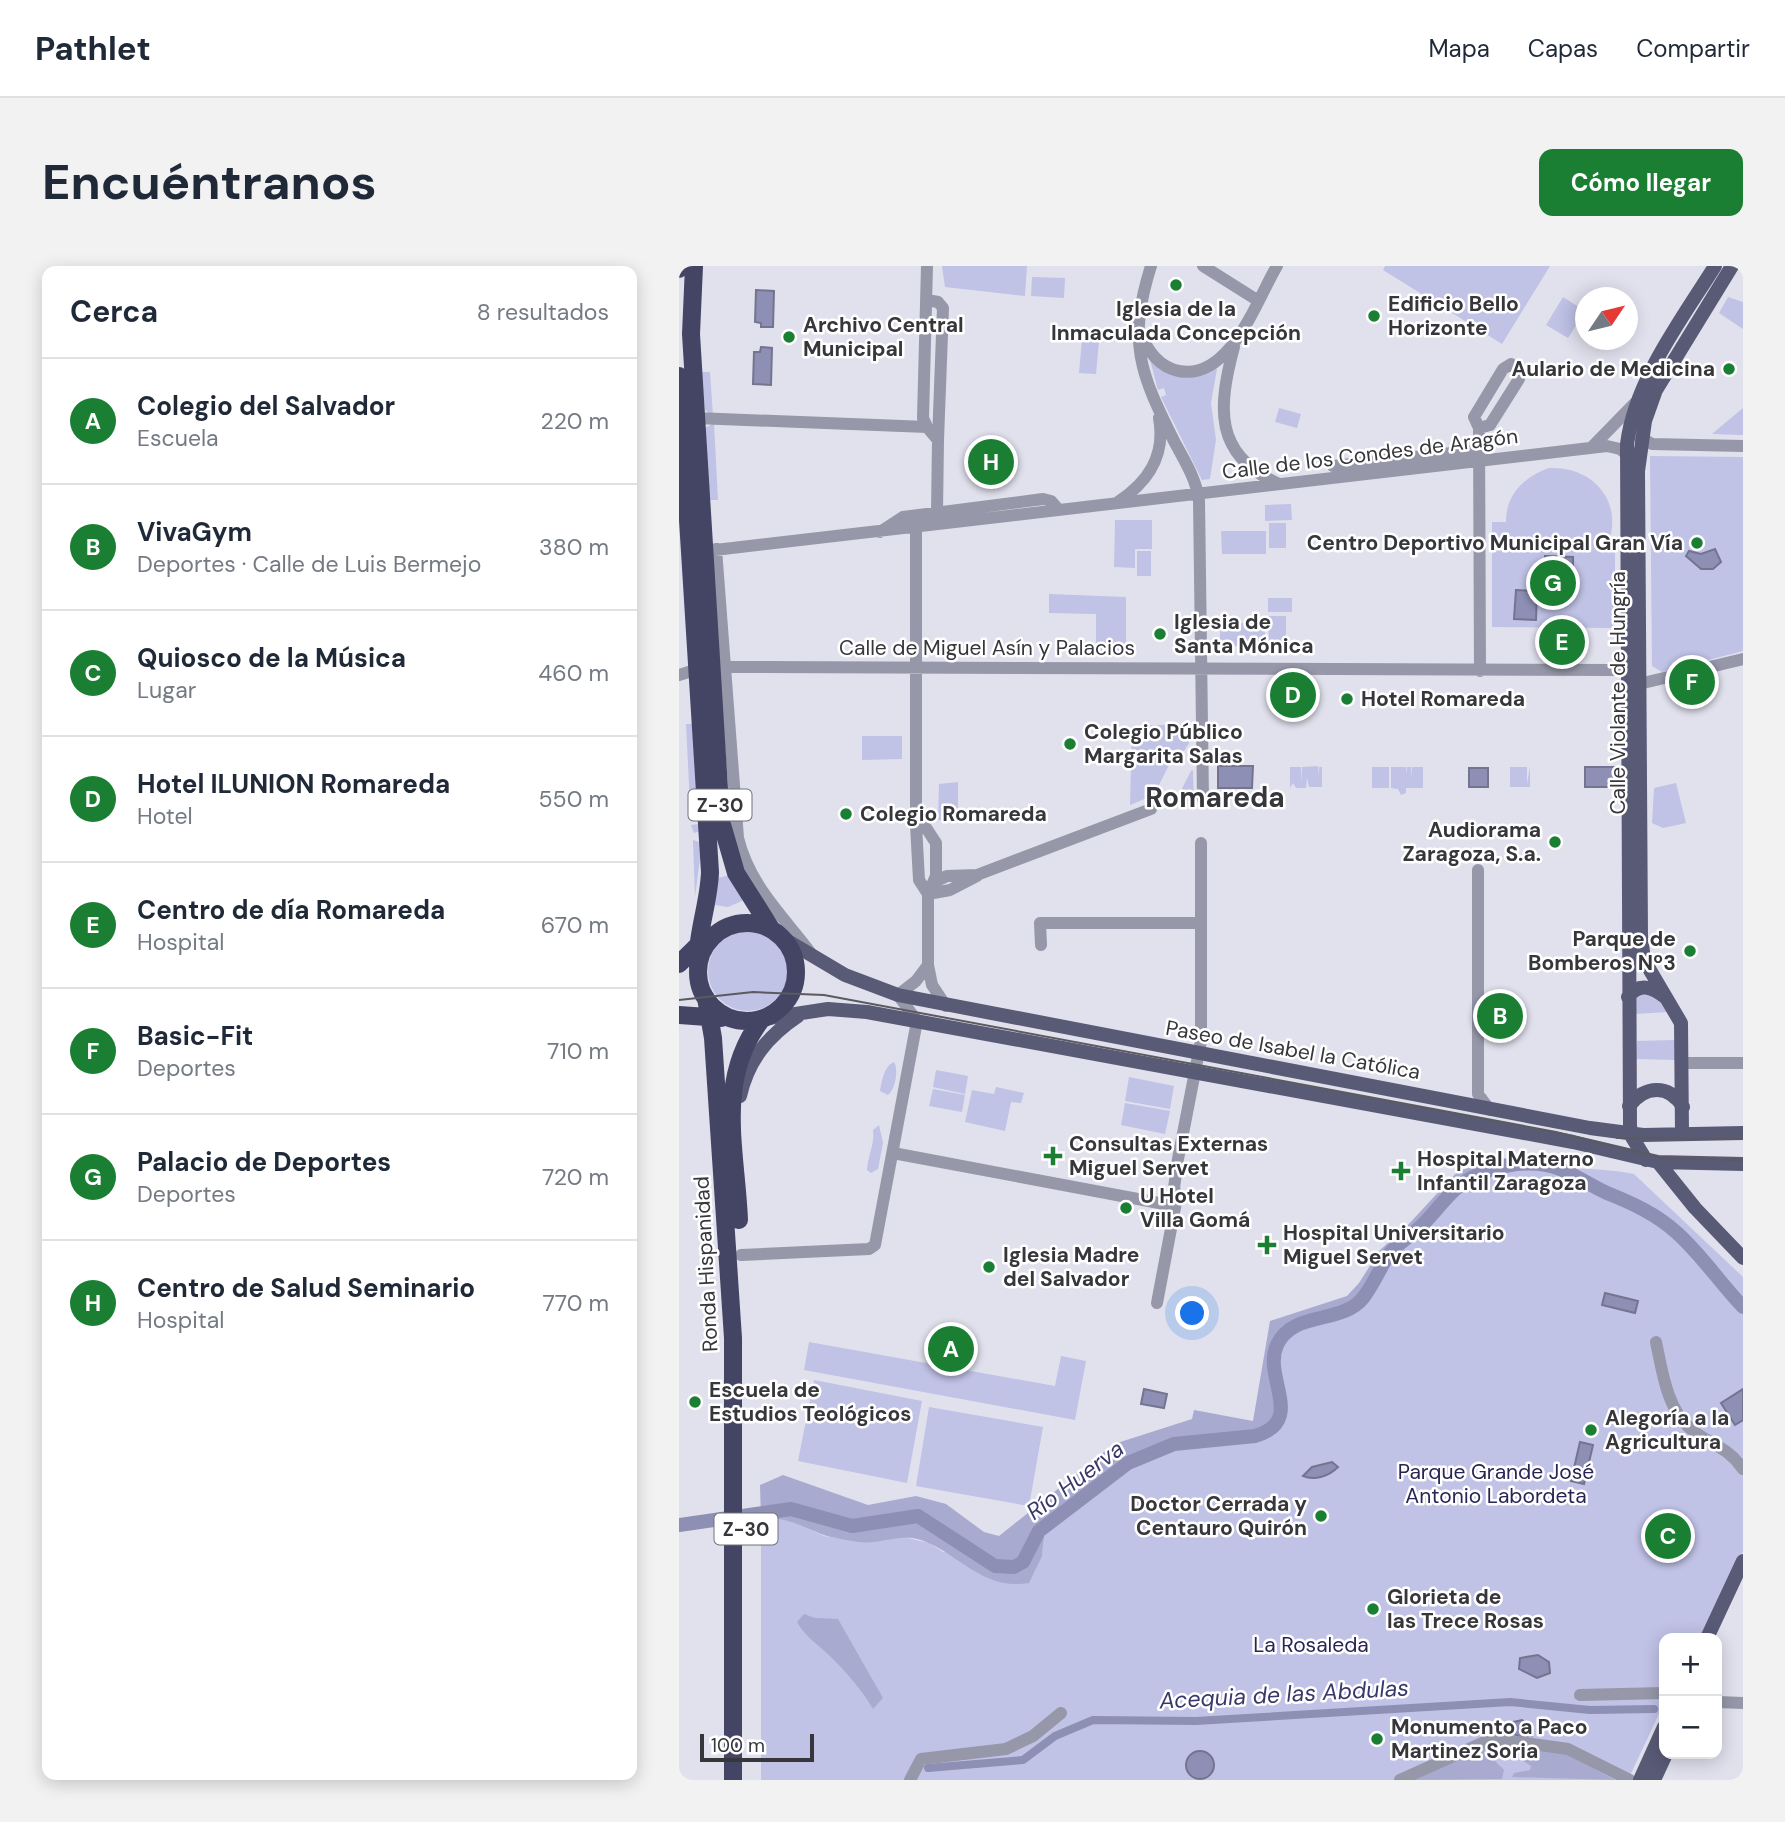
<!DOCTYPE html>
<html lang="es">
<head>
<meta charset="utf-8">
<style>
  :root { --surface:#fff; --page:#f2f2f3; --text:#1f2937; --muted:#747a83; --line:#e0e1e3; --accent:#1a7f32 }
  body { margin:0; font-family:"DM Sans",sans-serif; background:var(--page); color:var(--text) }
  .controls { position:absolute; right:21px; bottom:21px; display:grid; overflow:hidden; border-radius:14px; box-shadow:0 4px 18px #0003 }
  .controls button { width:63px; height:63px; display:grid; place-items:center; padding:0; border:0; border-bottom:2px solid var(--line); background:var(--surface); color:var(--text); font:35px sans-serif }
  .compass { position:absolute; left:896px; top:21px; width:63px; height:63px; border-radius:50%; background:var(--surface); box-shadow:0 4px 18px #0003; rotate:55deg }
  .scale { position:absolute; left:21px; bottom:18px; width:114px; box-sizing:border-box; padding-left:7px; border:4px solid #36363b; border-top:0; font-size:19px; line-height:24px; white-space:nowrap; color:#36363b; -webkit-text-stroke:5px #fff; paint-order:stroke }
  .you { position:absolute; left:514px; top:1048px; width:24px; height:24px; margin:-18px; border:5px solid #fff; border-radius:50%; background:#1a73e8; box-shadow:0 0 0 10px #1a73e833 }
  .badge { display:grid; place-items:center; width:46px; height:46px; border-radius:50%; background:var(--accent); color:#fff; font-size:23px; font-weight:700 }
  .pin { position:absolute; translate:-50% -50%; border:4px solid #fff; box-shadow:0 2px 7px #0006 }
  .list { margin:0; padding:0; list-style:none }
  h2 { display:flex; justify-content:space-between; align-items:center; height:91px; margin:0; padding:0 28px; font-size:30px }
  h2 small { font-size:23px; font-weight:400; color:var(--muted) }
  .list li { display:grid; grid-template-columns:46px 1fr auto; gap:21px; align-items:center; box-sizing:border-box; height:126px; padding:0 28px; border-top:2px solid var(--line) }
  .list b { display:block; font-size:26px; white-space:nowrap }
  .list p { margin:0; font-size:23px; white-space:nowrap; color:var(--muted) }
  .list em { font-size:23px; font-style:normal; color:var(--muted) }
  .map { position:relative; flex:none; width:1064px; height:1514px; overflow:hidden; border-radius:14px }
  header { display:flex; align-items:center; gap:42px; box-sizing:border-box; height:98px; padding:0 35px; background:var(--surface); border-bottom:2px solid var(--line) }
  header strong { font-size:33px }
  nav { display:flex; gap:38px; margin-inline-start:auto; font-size:24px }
  .intro { display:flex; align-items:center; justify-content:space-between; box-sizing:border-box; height:168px; padding:0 42px }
  h1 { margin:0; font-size:49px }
  .button { padding:18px 32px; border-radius:14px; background:var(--accent); color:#fff; font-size:24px; font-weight:700 }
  main { display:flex; gap:42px; padding:0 42px }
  aside { flex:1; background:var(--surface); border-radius:14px; box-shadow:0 4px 18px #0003 }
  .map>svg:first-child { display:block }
  .green { fill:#c0c2e6 }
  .forest { fill:#a9aad0 }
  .water { fill:#8e8fb4; stroke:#747490; stroke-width:2 }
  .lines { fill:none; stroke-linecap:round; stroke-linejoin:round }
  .canal { stroke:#8e8fb4; stroke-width:8 }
  .river { stroke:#8e8fb4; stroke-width:14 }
  .minor { stroke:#9697a8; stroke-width:12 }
  .major { stroke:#595a76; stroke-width:14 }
  .highway { stroke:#444464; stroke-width:18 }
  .tram { stroke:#5a5a60; stroke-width:2 }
  .poi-dot { fill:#1a7f32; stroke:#fff; stroke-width:2.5 }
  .labels { text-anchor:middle; stroke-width:5; stroke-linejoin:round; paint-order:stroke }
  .shield { fill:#fff; stroke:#727276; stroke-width:2 }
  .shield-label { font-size:19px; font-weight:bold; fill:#36363b }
  .poi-label { font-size:21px; font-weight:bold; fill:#36363b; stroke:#fff; text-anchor:start }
  .street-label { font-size:21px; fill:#36363b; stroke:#fff }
  .park-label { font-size:21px; fill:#282454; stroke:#fff }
  .water-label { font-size:23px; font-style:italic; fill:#3a386a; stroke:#fff }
  .district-label { font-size:28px; font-weight:bold; fill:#36363b; stroke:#fff }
</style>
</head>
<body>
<header>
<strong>Pathlet</strong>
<nav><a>Mapa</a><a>Capas</a><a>Compartir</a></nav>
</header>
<div class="intro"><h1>Encuéntranos</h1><a class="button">Cómo llegar</a></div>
<main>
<aside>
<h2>Cerca<small>8 resultados</small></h2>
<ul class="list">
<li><span class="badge">A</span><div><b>Colegio del Salvador</b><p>Escuela</p></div><em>220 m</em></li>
<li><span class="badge">B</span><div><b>VivaGym</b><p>Deportes · Calle de Luis Bermejo</p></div><em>380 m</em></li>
<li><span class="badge">C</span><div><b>Quiosco de la Música</b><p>Lugar</p></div><em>460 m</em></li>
<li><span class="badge">D</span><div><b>Hotel ILUNION Romareda</b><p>Hotel</p></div><em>550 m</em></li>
<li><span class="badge">E</span><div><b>Centro de día Romareda</b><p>Hospital</p></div><em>670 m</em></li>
<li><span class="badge">F</span><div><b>Basic-Fit</b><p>Deportes</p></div><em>710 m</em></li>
<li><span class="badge">G</span><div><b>Palacio de Deportes</b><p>Deportes</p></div><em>720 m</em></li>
<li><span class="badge">H</span><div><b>Centro de Salud Seminario</b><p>Hospital</p></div><em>770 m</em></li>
</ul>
</aside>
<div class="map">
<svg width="1064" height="1514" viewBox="0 0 1064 1514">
  <rect width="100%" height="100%" fill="#e0e1ed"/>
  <path class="green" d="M 263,0 L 348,0 L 346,30 L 266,21 Z
    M 706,0 L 871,0 L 823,78 L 704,4 Z
    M 353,11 L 386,12 L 385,32 L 352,30 Z
    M 884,31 L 906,45 L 889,72 L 867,59 Z
    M 1049,31 L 1064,36 L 1064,63 L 1040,47 Z
    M 403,73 L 420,75 L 417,108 L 400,107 Z
    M 471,94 L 477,100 L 538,103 L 532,137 L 537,174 L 531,213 L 523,214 L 482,131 L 487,129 L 485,122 L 479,124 Z
    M 22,106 L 31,106 L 34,150 L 26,144 Z
    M 600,142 L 622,148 L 618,162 L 596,156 Z
    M 1064,142 L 1064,169 L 1033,168 Z
    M 35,157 L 39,234 L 29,234 L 26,162 Z
    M 971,190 L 1064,191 L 1064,385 L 983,406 L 973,400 Z
    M 870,202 C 911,200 942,231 931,272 L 936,273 L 936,362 L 813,361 L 813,256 L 827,256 C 827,228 845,211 870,202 Z
    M 612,238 L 613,254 L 586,255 L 586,239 Z
    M 436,254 L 473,254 L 473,283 L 456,283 L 456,302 L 435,301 Z
    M 590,257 L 607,257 L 607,282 L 590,282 Z
    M 542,265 L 587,265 L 587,288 L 543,288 Z
    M 458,285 L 472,285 L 472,310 L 458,310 Z
    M 370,328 L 447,331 L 447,387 L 417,387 L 417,348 L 370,347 Z
    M 589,332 L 613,332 L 613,346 L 589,346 Z
    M 589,350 L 607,350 L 607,379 L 590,379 Z
    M 541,357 L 586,357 L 586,380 L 541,380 Z
    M 7,458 L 14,458 L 21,565 L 15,567 L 12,559 L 20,558 L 17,537 L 11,538 Z
    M 513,458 L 510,477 L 505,485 L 497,485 L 475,529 L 451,539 L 453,460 Z
    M 183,470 L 223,470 L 223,493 L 183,494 Z
    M 639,500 L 639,510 L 640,501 L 643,501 L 643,521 L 630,521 L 628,512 L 627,522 L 617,522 L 614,517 L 611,522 L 611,501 L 622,501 L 622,518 L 623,501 Z
    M 693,501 L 710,501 L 710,522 L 693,522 Z
    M 712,501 L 727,501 L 728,509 L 728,501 L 732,501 L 732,511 L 733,501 L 744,501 L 744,522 L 727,522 L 727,527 L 722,529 L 719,523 L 712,522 Z
    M 831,501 L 848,501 L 848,518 L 851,501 L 851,521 L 831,521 Z
    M 514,504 L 515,539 L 496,536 L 512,505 Z
    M 279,516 L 279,555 L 259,554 L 260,518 Z
    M 997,517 L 1007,557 L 984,562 L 973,557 L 975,522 Z
    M 14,574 L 23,577 L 16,631 Z
    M 51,609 L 65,634 L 49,641 L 36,639 L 39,612 Z
    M29 705a40 40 0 1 1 80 0a40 40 0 1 1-80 0Z
    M 957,727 L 980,730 L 990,746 L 956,748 Z
    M 997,774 L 997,794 L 957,793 L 958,775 Z
    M 215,796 C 220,804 216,824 209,829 L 201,825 C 203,815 205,800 215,796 Z
    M 257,804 L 289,810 L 286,828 L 254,821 Z
    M 450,811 L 495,820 L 491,843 L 446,835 Z
    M 317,821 L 345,827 L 342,837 L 332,836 L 326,865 L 286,856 L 293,824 L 315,828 Z
    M 254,823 L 286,829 L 283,846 L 250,840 Z
    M 446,837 L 491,845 L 486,868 L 442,859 Z
    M 200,859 L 204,877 L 199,903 L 192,907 L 188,904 C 189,890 196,877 194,864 Z
    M 857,896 C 890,905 922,901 955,908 L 1064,1011 L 1064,1285 L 1023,1372 L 985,1372 L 985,1437 L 949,1514 L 82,1514 L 82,1253 L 108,1253 L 145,1270 L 182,1276 L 213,1270 L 229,1272 L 250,1277 L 264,1286 L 363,1290 L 364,1268 C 404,1237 444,1191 494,1179 C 518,1173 551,1172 576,1170 L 601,1127 L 596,1103 L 597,1080 L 608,1065 L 629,1054 L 661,1048 L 701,1007 L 709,989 L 740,962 L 778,922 L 804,909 Z
    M 130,1076 L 376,1120 L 382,1090 L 407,1095 L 396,1154 L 125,1104 Z
    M 135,1114 L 243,1135 L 228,1217 L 119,1195 Z
    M 250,1141 L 364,1161 L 350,1240 L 237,1220 Z"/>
  <path class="forest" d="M 825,892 L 838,898 C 781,913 781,922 742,961 C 732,970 717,978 709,989 C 698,1004 694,1026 677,1038 C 653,1056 614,1048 598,1078 C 582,1110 629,1155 576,1170 C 550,1172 520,1173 494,1179 C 444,1191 403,1237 365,1268 L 363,1290 L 350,1317 C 303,1325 280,1287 242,1274 C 220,1267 201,1279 179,1276 C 168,1274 153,1272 142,1268 C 119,1259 107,1250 82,1253 L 81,1219 L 104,1209 L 189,1239 L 237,1230 L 267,1238 L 305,1266 L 320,1270 L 435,1178 L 513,1153 L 515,1144 L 574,1155 L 591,1055 L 668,1030 L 680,1017 L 701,984 L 727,961 L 779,905 Z
    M 125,1348 L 136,1352 L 159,1353 L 204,1432 L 194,1443 C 183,1424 168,1407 152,1391 C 140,1379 126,1371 118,1356 Z
    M 810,1477 L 830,1478 L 816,1482 L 825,1489 L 813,1492 L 825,1504 L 823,1513 L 731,1514 Z
    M 842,1480 L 886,1487 L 936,1514 L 833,1511 L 835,1507 L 851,1504 L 852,1500 L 841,1493 L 853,1489 Z"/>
  <path class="water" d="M 77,24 L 95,25 L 94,61 L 82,61 L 82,57 L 76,56 Z
    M 82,81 L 93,82 L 92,119 L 74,118 L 75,86 L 81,86 Z
    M 1036,283 L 1042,296 L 1034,303 L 1022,303 L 1007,290 L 1010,285 L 1022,288 Z
    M 866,290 L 894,291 L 894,305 L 866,305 Z
    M 837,324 L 858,325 L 857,354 L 835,353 Z
    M 539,500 L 574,500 L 573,522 L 539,522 Z
    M 906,501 L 940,501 L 940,521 L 906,521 Z
    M 790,502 L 809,502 L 809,521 L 790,521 Z
    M 926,1027 L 959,1035 L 956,1047 L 923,1039 Z
    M 465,1123 L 488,1128 L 485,1142 L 462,1138 Z
    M 1064,1123 L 1064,1154 L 1056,1159 L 1042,1137 Z
    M 901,1176 L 914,1179 L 905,1218 L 892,1215 Z
    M 653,1196 L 659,1201 C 650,1210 636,1215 624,1210 L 633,1201 Z
    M 859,1389 L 870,1396 L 871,1407 L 858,1412 L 840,1403 L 841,1392 Z
    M 843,1454 L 852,1462 L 853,1470 L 841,1471 L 825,1463 L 830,1457 Z
    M507 1499a14 14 0 1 1 28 0a14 14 0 1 1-28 0Z"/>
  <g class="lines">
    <path class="canal" d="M 249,1502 L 344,1494 L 376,1470 L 414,1454 L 517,1455 L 831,1436 L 911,1444 L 975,1443"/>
    <path class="river" d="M 0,1259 L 112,1243 L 173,1260 L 239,1250 L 316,1300 L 335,1301 L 344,1296 L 360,1265 L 449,1197 L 495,1178 L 576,1170 C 628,1155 583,1111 598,1079 C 614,1044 662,1059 684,1032 C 694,1019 700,1005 708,991 C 715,980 729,972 739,963 C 754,950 765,932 780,920 C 806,900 850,891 881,903 C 897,909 912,920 928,927 C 953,937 977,948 997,966 C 1022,988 1041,1017 1064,1041"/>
    <path class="minor" d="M 472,0 C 448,76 461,107 495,175 C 505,194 517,212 520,234 L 524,534
      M 524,0 L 578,34
      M 248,34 L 259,36 L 264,42 L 259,174
      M 462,69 C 470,86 480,101 500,105 C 551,115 577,35 598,0
      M 555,81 C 539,141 534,189 600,218
      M 832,98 L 841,104 L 840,113 L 811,159 L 800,162 L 795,151 L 824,103 Z
      M 17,152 L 248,161 L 259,174 L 258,246
      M 248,161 L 244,152 L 248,0
      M 800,162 L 801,405
      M 959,170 L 973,178 L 1064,180
      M 913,181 L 956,137
      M 654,200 L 800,184
      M 439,236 C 469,216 487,190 480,152
      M 237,261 L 237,559 L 240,614 L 249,628
      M 201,266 L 224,251 L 364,233 L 372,235 L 379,243
      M 37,283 L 59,572 C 71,620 103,649 131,686
      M 19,286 L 928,180 L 941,183 L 953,193
      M 0,409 L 19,403 L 48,401 L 937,404 L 957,400
      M 954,423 L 960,418 L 1064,393
      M 238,548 L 257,577 L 257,610 L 249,628 L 249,699 L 253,719 L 267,740
      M 799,604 L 799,828 L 811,844
      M 255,616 L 268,610 L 298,609 L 472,543
      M 249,628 L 271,624 L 298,610
      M 362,679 L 361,657 L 522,657
      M 1004,797 L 1064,797
      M 214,887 L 496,940
      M 62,989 L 190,983 L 196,979 L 238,755 L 219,729 L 237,715 L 249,699
      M 478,1037 L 498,931 L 495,922 L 499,893 L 522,775 L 522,577
      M 977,1076 C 983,1104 988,1144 1012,1163 C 1031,1179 1048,1180 1064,1203
      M 901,1429 L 985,1427
      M 1038,1436 L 1064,1437
      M 840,1476 L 889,1483 L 951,1514
      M 231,1514 L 242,1493 L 327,1483 L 354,1470 L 382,1447
      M 721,1514 L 810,1474 L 833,1475"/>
    <path class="major" d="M 102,671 L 166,709 L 219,729 L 911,862 L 964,869 L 1064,867
      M 949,731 C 960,716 973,721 986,731
      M 83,753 L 149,743 L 188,746 L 894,876 L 979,896 L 1064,898
      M 61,830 C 69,794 89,770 119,750
      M 950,840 C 966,819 990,818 1004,841
      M 1003,867 L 1002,757 L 965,694 L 962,670 L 959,205 L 966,155 L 977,124 L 1053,0
      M 967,894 L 953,871 L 951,860 L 948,178 C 956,114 1003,53 1036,0
      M 979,896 L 1016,942 L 1064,992
      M 1028,1372 L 1064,1295
      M 961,1514 L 985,1461
      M 975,1514 L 987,1488"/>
    <path class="highway" d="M 15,0 L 12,68 L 42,555 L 57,607 L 93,664
      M 0,3 L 0,0
      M 0,110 L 31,606 C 30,638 17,668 19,701
      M19 706a49 49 0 1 1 98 0a49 49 0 1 1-98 0Z
      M 0,698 L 23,675
      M 27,732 L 34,772 L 54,1072 L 54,1514
      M 0,749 L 42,752
      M 60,954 C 57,883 36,813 83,753"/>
    <path class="tram" d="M 0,734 L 74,726 L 145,729 L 877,866 L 983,892 L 1064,894
      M 938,872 L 1064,873"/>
  </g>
  <g class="poi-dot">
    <circle cx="497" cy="19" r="7"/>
    <circle cx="695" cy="50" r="7"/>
    <circle cx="110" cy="71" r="7"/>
    <circle cx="1050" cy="103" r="7"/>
    <circle cx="1018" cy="277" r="7"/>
    <circle cx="481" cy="368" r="7"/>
    <circle cx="668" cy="433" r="7"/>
    <circle cx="391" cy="478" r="7"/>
    <circle cx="167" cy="548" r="7"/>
    <circle cx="876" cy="576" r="7"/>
    <circle cx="1011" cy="685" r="7"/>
    <path d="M370.5 879.5h7v7h7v7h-7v7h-7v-7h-7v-7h7z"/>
    <path d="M718.5 894.5h7v7h7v7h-7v7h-7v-7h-7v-7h7z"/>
    <circle cx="447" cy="942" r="7"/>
    <path d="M584.5 968.5h7v7h7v7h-7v7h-7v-7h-7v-7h7z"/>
    <circle cx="310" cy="1001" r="7"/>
    <circle cx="16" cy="1136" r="7"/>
    <circle cx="912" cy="1164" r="7"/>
    <circle cx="642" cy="1250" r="7"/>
    <circle cx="694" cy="1343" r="7"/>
    <circle cx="698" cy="1473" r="7"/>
  </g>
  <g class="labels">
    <g class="shield">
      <rect x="9.5" y="523.5" width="63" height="31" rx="5"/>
      <rect x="35.5" y="1247.5" width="63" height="31" rx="5"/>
    </g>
    <g class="shield-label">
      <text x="41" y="546">Z-30</text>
      <text x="67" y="1270">Z-30</text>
    </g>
    <g class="poi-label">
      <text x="709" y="45">Edificio Bello<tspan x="709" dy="24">Horizonte</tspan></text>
      <text x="497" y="50" text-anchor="middle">Iglesia de la<tspan x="497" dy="24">Inmaculada Concepción</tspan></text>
      <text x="124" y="66">Archivo Central<tspan x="124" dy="24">Municipal</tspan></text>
      <text x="1036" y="110" text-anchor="end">Aulario de Medicina</text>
      <text x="1004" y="284" text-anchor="end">Centro Deportivo Municipal Gran Vía</text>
      <text x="495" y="363">Iglesia de<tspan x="495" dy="24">Santa Mónica</tspan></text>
      <text x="682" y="440">Hotel Romareda</text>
      <text x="405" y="473">Colegio Público<tspan x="405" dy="24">Margarita Salas</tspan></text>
      <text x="181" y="555">Colegio Romareda</text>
      <text x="862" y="571" text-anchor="end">Audiorama<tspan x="862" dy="24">Zaragoza, S.a.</tspan></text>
      <text x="997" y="680" text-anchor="end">Parque de<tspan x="997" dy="24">Bomberos Nº3</tspan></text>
      <text x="390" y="885">Consultas Externas<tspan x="390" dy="24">Miguel Servet</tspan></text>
      <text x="738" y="900">Hospital Materno<tspan x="738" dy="24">Infantil Zaragoza</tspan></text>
      <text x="461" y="937">U Hotel<tspan x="461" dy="24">Villa Gomá</tspan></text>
      <text x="604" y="974">Hospital Universitario<tspan x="604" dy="24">Miguel Servet</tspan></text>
      <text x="324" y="996">Iglesia Madre<tspan x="324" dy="24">del Salvador</tspan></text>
      <text x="30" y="1131">Escuela de<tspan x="30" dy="24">Estudios Teológicos</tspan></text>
      <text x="926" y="1159">Alegoría a la<tspan x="926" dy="24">Agricultura</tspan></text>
      <text x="628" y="1245" text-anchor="end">Doctor Cerrada y<tspan x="628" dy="24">Centauro Quirón</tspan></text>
      <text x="708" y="1338">Glorieta de<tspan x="708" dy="24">las Trece Rosas</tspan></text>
      <text x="712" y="1468">Monumento a Paco<tspan x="712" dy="24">Martinez Soria</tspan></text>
    </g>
    <g class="street-label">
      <text transform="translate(691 188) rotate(-7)" y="7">Calle de los Condes de Aragón</text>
      <text x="308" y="389">Calle de Miguel Asín y Palacios</text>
      <text transform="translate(939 427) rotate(-90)" y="7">Calle Violante de Hungría</text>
      <text transform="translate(614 784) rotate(10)" y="7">Paseo de Isabel la Católica</text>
      <text transform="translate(27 998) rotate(-93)" y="7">Ronda Hispanidad</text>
    </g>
    <g class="park-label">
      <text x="817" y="1213">Parque Grande José<tspan x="817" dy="24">Antonio Labordeta</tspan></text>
      <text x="632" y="1386">La Rosaleda</text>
    </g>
    <g class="water-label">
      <text transform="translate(396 1214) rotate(-37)" y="8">Río Huerva</text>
      <text transform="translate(605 1428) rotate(-3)" y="8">Acequia de las Abdulas</text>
    </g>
    <g class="district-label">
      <text x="536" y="541">Romareda</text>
    </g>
  </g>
</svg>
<div class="controls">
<button>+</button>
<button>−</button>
</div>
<svg class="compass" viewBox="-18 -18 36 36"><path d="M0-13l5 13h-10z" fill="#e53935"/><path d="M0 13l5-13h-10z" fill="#747a83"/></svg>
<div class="scale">100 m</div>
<div class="you"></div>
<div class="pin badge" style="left:272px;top:1083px">A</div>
<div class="pin badge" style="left:821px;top:750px">B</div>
<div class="pin badge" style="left:989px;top:1270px">C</div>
<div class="pin badge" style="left:614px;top:429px">D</div>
<div class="pin badge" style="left:883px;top:376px">E</div>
<div class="pin badge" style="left:1013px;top:416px">F</div>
<div class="pin badge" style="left:874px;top:317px">G</div>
<div class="pin badge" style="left:312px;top:196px">H</div>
</div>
</main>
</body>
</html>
